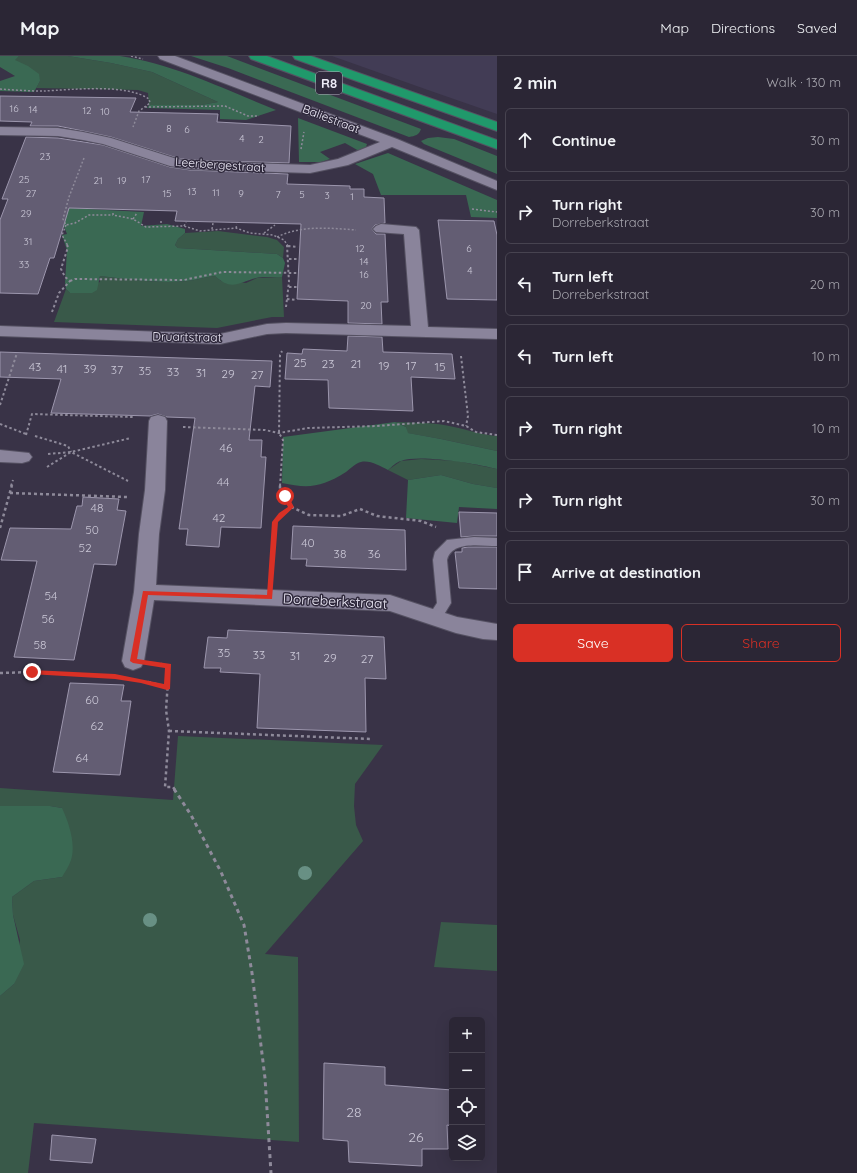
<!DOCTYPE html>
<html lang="en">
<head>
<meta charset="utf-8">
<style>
  :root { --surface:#2b2635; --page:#332e3d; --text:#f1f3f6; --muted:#a6a5ad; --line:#474350; --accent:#d93025 }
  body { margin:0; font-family:Quicksand,sans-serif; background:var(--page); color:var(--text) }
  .controls { position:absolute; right:12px; bottom:12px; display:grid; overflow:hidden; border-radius:6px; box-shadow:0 4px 16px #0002 }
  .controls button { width:36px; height:36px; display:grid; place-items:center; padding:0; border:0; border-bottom:1px solid var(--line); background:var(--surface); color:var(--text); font:20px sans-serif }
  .stop { position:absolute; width:12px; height:12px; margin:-9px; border:3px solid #d93025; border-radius:50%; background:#fff }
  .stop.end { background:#d93025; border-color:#fff; box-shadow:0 1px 4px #0008 }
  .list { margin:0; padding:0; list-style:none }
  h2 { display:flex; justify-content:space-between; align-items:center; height:52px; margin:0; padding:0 16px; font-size:17px }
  h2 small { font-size:13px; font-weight:400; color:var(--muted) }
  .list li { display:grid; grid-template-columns:26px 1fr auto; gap:12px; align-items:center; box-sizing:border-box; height:64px; margin:0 8px 8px; padding:0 8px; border:1px solid var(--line); border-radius:6px }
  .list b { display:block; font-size:15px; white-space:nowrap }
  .list p { margin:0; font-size:13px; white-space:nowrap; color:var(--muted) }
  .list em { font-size:13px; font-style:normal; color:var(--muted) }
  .actions { display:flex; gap:8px; padding:12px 16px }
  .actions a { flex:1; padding:9px 0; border:1px solid var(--accent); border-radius:6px; text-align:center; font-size:14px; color:var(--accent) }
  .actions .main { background:var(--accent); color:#fff }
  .icon { flex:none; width:22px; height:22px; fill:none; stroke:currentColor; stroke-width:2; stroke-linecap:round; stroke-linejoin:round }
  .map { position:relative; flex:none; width:497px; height:1117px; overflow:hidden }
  header { display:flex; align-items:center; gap:24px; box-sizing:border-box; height:56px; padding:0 20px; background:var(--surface); border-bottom:1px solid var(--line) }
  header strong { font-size:19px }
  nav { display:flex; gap:22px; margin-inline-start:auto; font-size:14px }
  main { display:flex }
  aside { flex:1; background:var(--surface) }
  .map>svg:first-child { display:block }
  .built { fill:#423c55 }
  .green { fill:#395949 }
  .forest { fill:#3a6953 }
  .building { fill:#635d73; stroke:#9c96ad }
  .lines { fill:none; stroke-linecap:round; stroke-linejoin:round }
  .lane-casing { stroke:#555162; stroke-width:2 }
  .street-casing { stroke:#555162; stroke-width:2 }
  .highway-casing { stroke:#555162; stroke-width:2 }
  .path-far3 { stroke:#8e8a9a; stroke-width:1.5; stroke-dasharray:2 2; stroke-linecap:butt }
  .path-far2 { stroke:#8e8a9a; stroke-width:2; stroke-dasharray:2.5 2.5; stroke-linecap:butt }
  .path-far1 { stroke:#8e8a9a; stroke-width:2.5; stroke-dasharray:3 3; stroke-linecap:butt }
  .path { stroke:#8e8a9a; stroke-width:3; stroke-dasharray:4 4; stroke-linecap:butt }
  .lane { fill:#8a849b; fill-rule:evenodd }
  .street { fill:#8a849b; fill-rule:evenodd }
  .highway { fill:#20996b; fill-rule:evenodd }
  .tree { fill:#689084 }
  .route { fill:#d93025 }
  .labels { text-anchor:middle; stroke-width:3; stroke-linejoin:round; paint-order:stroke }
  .far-number-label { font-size:10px; fill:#cac7d6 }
  .far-street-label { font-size:12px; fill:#edeaf7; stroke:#2f293c }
  .number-label { font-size:12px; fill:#cac7d6 }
  .shield { fill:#2f293c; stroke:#b4b0bf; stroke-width:1 }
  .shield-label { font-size:13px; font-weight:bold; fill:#edeaf7 }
  .street-label { font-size:14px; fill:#edeaf7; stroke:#2f293c }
  .near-number-label { font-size:14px; fill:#cac7d6 }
</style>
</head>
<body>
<header>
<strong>Map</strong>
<nav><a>Map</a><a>Directions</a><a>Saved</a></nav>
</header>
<main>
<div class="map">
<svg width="497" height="1117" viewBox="0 0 497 1117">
  <rect width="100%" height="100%" fill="#393347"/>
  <path class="built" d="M 332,0 L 497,0 L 497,58 L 428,34 Z"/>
  <path class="green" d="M 19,0 L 68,0 L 111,7 L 152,16 L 218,46 L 201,49 L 149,49 L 148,37 L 138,34 L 36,32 L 40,25 L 14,4 Z
    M 218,175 L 267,181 L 277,184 L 284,191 L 283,202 L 277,198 L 178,192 L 175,189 L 178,183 L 185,177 Z
    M 100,220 C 129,223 158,228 187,225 C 197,224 205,221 215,220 L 221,225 L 246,227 L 257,222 L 282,221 L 284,261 L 272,261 L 217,272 L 54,266 L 66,233 L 70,237 L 100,226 Z
    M 395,366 C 415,367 435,366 454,371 C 469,374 482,379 497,380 L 497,395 L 441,383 L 407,377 L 406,371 Z
    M 421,403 L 457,405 L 497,413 L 497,432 L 473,428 L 441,419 L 408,424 L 388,414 L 401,405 Z
    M 178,680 L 383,689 L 355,728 L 354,750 L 356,769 L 363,785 L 265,898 L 298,901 L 299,1086 L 34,1067 L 28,1117 L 0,1117 L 0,940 L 14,928 L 20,884 L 13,859 L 12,841 L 34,825 L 62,821 L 62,752 L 50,750 L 0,750 L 0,732 L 173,744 Z
    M 441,866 L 497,869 L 497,915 L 434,911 Z"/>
  <path class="forest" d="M 0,0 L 19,0 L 15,4 L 28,10 L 39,18 L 40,25 L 34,36 L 0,35 L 0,25 L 15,20 L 0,11 Z
    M 68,0 C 85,0 103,0 120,0 C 174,8 226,34 276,54 L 246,64 L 220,63 L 220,54 L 147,52 L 149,49 L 201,49 L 218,46 L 152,16 L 111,7 Z
    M 191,0 L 227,0 L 421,73 C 419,79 415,80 409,81 L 228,12 Z
    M 298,62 L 367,88 L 366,91 L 359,95 L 345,87 L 320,96 L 330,103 L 321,106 L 299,106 Z
    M 438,81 L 454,83 L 497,100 L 497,118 L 424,88 L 421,85 L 428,82 Z
    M 388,97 L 497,144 L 497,162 L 471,161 L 466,139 L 381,139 L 373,118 L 355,108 Z
    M 68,152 L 144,156 L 141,170 L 167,168 L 185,173 L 185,177 L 178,183 L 175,189 L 178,192 L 277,198 L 283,202 L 285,207 L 282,221 C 274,222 264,220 256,222 C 238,227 231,235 215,220 C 205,221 197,224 187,225 C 158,228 129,223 100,220 L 97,234 L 92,237 L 70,237 L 66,233 L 65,227 L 67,194 L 62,179 L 67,178 L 63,168 L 68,156 Z
    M 395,366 L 406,371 L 408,377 L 441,383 L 497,395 L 497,413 C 477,408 419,398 401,405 C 396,406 392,411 388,414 C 380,410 370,404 361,406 C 356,407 350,413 346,416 C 322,431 309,433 282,427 L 283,381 Z
    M 441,419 L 473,428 L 497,432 L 497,453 L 459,451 L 457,467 L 406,462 L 408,424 Z
    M 0,750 L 50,750 L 62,752 C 69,767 76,788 71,804 C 69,810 65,816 62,821 L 34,825 L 12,841 L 13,859 L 24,908 L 14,928 L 0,940 Z"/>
  <path class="building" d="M 0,40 L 136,42 L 130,56 L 218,58 L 217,66 L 291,70 L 289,107 L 190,104 L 177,102 L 111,81 L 83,75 L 58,70 L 30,70 L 32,66 L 0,65 Z
    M 26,81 L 58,82 L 103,89 L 170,111 L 190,114 L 288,118 L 287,128 L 350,130 L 350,133 L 364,133 L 364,141 L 384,142 L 385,167 L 375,169 L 372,173 L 376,178 L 385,178 L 388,246 L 381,246 L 382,268 L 348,267 L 348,245 L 297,243 L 301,168 L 175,165 L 177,155 L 69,152 L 54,202 L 50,202 L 38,238 L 0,237 L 0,164 L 8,143 L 2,143 Z
    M 438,164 L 494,165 L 497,179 L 497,244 L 447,243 Z
    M 348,280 L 382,281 L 383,296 L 452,298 L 455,323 L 411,321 L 413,355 L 329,352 L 328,324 L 285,323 L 287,297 L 302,298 L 303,293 L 347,295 Z
    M 0,296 L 272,305 L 270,331 L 255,330 L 249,384 L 262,384 L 261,401 L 266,401 L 261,472 L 221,471 L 219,491 L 186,489 L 188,473 L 179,473 L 195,362 L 167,361 L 158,358 L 150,360 L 51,357 L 61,323 L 0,321 Z
    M 83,441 L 119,443 L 117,454 L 126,455 L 116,509 L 94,508 L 74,604 L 14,601 L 37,505 L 1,504 L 10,472 L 71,473 L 77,450 L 82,450 Z
    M 459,456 L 497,457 L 497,480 L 474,480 L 461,481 Z
    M 293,470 L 405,474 L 406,514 L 306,510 L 307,503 L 291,503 Z
    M 468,491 L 497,491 L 497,533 L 459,532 L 455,496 L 462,496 L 462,492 Z
    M 228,574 L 384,581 L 386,623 L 365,622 L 366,676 L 257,672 L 260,618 L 220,616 L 221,612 L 204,612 L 208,581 L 227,582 Z
    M 70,627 L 124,629 L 121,645 L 131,645 L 120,719 L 53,716 Z
    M 324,1007 L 385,1011 L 385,1029 L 452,1034 L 452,1070 L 447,1069 L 448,1093 L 422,1093 L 422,1110 L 349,1106 L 348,1085 L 323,1083 Z
    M 52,1079 L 96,1083 L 92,1107 L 50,1104 Z"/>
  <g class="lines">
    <g class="lane-casing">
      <path id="lane" d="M 474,481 L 497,482 L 497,490 C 481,490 452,484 447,504 L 451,547 L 440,565 L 435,566 L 430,565 L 428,561 L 437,547 L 433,504 L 435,496 L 447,484 Z"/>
    </g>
    <g class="street-casing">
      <path id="street" d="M 158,0 L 175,0 L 397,83 L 497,125 L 497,134 L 392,91 L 348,109 L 310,117 L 190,113 L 170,110 L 103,88 L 83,84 L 58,80 L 0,79 L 0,71 L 58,72 L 83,76 L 111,82 L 177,103 L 190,105 L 310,109 L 338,103 L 380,86 L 160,3 Z
        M 381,168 L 416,171 L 419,174 L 428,271 L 497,273 L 497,283 L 286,277 L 267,278 L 220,288 L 0,280 L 0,270 L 220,278 L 267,268 L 286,267 L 411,270 L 404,178 L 376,176 L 373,173 L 376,170 Z
        M 158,359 L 165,361 L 167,365 L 165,434 L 159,478 L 156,529 L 390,539 L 457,561 L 497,568 L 497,584 L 483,583 L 456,577 L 390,555 L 154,544 L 144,605 L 141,611 L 133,614 L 125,611 L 122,605 L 134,536 L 139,478 L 145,434 L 149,365 L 151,361 Z
        M 0,394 L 29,397 L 32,401 L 29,405 L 22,407 L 0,406 Z"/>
    </g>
    <g class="highway-casing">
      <path id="highway" d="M 249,0 L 267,0 L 497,84 L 497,93 L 251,3 Z
        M 293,0 L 311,0 L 497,66 L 497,75 L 295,3 Z"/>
    </g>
    <path class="path-far3" d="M 131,0 L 143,3
      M 0,33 C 14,34 29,35 43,35 C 71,34 126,27 149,43 L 150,47 L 139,55 L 133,71
      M 145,51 L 225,50 L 248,60 L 259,60
      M 301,93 L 304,76
      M 84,102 L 69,141 L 63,163 L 66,169 L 75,167 L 89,159 L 113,159
      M 472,153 L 497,156
      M 113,157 L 113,159 L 133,163 L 146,171 L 184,170 L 200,175 L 236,172 L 250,177 L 273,179 L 284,184 L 288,190
      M 133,163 L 137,157
      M 161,165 L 161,169
      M 66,169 L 62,179 L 68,190
      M 184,170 L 186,166
      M 236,172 L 237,168
      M 212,173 L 213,167
      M 264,177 L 275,169
      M 277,181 C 302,169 329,172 356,174
      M 288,190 L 290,190"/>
    <path class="path-far2" d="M 288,190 L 298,191
      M 289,203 L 298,203
      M 70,225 L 75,223 L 184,224 L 222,216 L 298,217
      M 289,231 L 297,231
      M 287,243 L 296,244
      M 286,251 L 289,226 L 287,189
      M 52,256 L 59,237 L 70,225 L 65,221 L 61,213 L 68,191 L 67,189
      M 461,300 L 468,360 L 466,370
      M 0,349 L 17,297
      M 0,368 L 26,378
      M 183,371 L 265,374 L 279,377 L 308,372 L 377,370 L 444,365 L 466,370 L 476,376 L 497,379
      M 26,379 L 32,358 L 133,361
      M 35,380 L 68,390 L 71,396
      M 48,398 L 71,396 L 131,382
      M 47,411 L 71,396 L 128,425
      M 11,430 L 13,424
      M 280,430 L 283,384 L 279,377 L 280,299 L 282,295"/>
    <path class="path-far1" d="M 10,437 L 127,441
      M 291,451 L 309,459 L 341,460 L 360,453 L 377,460 L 421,465 L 436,471
      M 0,472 L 12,429
      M 272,518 L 275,466 L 291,451 L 285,439 L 280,434 L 280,429
      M 161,608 L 169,610 L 166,654 L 169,675 L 165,731 L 173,731 L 175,734
      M 0,617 L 33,616 L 111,620
      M 148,626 L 167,631
      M 169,675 L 371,683"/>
    <path class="path" d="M 174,733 L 191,759 L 221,816 L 244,869 L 252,917 L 265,1022 L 271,1117"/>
    <use href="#lane" class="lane"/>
    <use href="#street" class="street"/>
    <use href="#highway" class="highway"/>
  </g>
  <g class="tree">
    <circle cx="305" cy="817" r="7"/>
    <circle cx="150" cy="864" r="7"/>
  </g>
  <path class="route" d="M 283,438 L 287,438 L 294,451 L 278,466 L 272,543 L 148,539 L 137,603 L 171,608 L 170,633 L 167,634 L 141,627 L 115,623 L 30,618 L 30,614 L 32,614 L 115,618 L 164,628 L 165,612 L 133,607 L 130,605 L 143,535 L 267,539 L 272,466 L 279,457 L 288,451 L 282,440 Z"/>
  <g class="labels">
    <g class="far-number-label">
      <text x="14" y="56">16</text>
      <text x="33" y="57">14</text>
      <text x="87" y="58">12</text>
      <text x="105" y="59">10</text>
      <text x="169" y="76">8</text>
      <text x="187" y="77">6</text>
      <text x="242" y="86">4</text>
      <text x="261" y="87">2</text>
      <text x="45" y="104">23</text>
      <text x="24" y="127">25</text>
      <text x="146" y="127">17</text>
      <text x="98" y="128">21</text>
      <text x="122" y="128">19</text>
      <text x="192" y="139">13</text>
      <text x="216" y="140">11</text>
      <text x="31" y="141">27</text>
      <text x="167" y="141">15</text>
      <text x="241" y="141">9</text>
      <text x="278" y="142">7</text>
      <text x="302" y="142">5</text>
      <text x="327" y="143">3</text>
      <text x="352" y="144">1</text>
      <text x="26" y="161">29</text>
      <text x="28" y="189">31</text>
      <text x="360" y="196">12</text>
      <text x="469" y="196">6</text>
      <text x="364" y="209">14</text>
      <text x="24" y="212">33</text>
      <text x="470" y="218">4</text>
      <text x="364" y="222">16</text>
      <text x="366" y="253">20</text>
    </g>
    <g class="far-street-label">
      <text transform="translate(331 63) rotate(21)" y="4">Baliestraat</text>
      <text transform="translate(220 109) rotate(4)" y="4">Leerbergestraat</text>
      <text transform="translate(187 281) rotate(1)" y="4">Druartstraat</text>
    </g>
    <g class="number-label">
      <text x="300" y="311">25</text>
      <text x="328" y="312">23</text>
      <text x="356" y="312">21</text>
      <text x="384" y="314">19</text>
      <text x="411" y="314">17</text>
      <text x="35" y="315">43</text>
      <text x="440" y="315">15</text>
      <text x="62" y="317">41</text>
      <text x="90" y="317">39</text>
      <text x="117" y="318">37</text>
      <text x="145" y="319">35</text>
      <text x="173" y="320">33</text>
      <text x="201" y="321">31</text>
      <text x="228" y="322">29</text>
      <text x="257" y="323">27</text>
      <text x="226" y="396">46</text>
      <text x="223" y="430">44</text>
      <text x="97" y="456">48</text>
      <text x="219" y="466">42</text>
      <text x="92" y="478">50</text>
      <text x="308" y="491">40</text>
      <text x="85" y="496">52</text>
      <text x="340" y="502">38</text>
      <text x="374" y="502">36</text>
      <text x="51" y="544">54</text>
      <text x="48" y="567">56</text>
      <text x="40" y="593">58</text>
      <text x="224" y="601">35</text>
      <text x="259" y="603">33</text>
      <text x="295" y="604">31</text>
      <text x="330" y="606">29</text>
      <text x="367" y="607">27</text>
      <text x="92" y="648">60</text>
      <text x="97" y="674">62</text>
      <text x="82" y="706">64</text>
    </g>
    <rect class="shield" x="316" y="16" width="26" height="22" rx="3"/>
    <g class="shield-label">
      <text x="329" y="32">R8</text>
    </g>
    <g class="street-label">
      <text transform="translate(335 545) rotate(3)" y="5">Dorreberkstraat</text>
    </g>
    <g class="near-number-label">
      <text x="354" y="1061">28</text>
      <text x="416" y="1086">26</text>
    </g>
  </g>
</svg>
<div class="controls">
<button>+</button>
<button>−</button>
<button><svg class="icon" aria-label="locate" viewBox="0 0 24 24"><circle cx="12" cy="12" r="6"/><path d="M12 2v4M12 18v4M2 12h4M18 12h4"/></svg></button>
<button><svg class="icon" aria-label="layers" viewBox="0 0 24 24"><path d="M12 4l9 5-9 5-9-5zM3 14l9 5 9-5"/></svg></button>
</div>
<div class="stop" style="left:285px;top:440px"></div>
<div class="stop end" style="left:32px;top:616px"></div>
</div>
<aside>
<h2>2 min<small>Walk · 130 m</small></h2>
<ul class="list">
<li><svg class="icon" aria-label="ahead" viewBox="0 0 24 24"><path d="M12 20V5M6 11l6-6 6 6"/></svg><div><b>Continue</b></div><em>30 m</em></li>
<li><svg class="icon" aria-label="right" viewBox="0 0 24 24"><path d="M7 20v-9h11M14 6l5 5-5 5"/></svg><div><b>Turn right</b><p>Dorreberkstraat</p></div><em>30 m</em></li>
<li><svg class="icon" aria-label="left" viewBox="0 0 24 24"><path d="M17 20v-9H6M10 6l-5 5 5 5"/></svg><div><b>Turn left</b><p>Dorreberkstraat</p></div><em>20 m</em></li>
<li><svg class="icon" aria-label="left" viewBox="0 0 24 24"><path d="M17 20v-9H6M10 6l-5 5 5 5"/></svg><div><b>Turn left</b></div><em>10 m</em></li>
<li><svg class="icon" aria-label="right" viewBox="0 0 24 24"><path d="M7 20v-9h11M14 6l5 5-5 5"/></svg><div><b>Turn right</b></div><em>10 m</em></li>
<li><svg class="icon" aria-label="right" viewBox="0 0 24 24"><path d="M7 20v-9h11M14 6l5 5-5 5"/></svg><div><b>Turn right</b></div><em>30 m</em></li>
<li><svg class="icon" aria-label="arrive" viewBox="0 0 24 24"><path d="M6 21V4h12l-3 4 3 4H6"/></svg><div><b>Arrive at destination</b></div></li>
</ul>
<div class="actions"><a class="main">Save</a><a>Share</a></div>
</aside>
</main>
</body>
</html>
